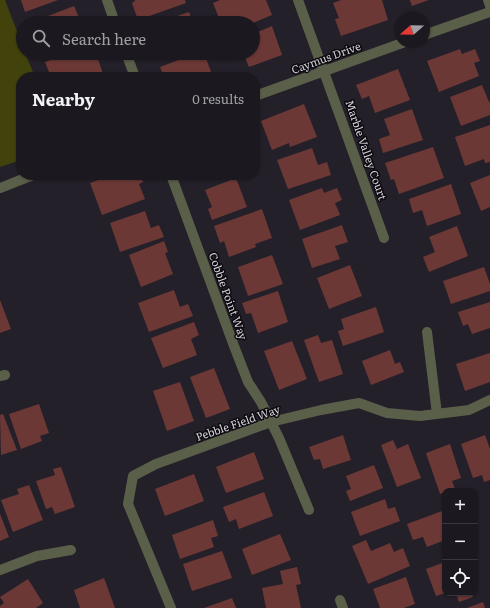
<!DOCTYPE html>
<html lang="en">
<head>
<meta charset="utf-8">
<style>
  :root { --surface:#1b181f; --page:#28252c; --text:#f1f3f6; --muted:#a0a0a4; --line:#39373d }
  body { margin:0; font-family:Literata,serif; background:var(--page); color:var(--text) }
  .controls { position:absolute; right:12px; bottom:12px; display:grid; overflow:hidden; border-radius:8px; box-shadow:0 1px 3px #0004 }
  .controls button { width:36px; height:36px; display:grid; place-items:center; padding:0; border:0; border-bottom:1px solid var(--line); background:var(--surface); color:var(--text); font:20px sans-serif }
  .compass { position:absolute; left:394px; top:12px; width:36px; height:36px; border-radius:50%; background:var(--surface); box-shadow:0 1px 3px #0004; rotate:250deg }
  .list { margin:0; padding:0; list-style:none }
  h2 { display:flex; justify-content:space-between; align-items:center; height:52px; margin:0; padding:0 16px; font-size:17px }
  h2 small { font-size:13px; font-weight:400; color:var(--muted) }
  .icon { flex:none; width:22px; height:22px; fill:none; stroke:currentColor; stroke-width:2; stroke-linecap:round; stroke-linejoin:round }
  .map { position:relative; flex:none; width:490px; height:608px; overflow:hidden }
  .search { position:absolute; background:var(--surface); box-shadow:0 1px 3px #0004; left:16px; top:16px; width:244px; height:44px; display:flex; align-items:center; gap:10px; box-sizing:border-box; padding:0 14px; border-radius:22px; color:var(--muted); font-size:15px }
  .panel { position:absolute; background:var(--surface); box-shadow:0 1px 3px #0004; left:16px; top:72px; width:244px; height:108px; border-radius:16px }
  .map>svg:first-child { display:block }
  .green { fill:#41420c }
  .building { fill:#6c3836 }
  .lines { fill:none; stroke-linecap:round; stroke-linejoin:round }
  .minor { stroke:#595f49; stroke-width:10 }
  .labels { text-anchor:middle; stroke-width:3; stroke-linejoin:round; paint-order:stroke }
  .street-label { font-size:11px; fill:#d5d2d9; stroke:#0c0a0f }
</style>
</head>
<body>
<div class="map">
<svg width="490" height="608" viewBox="0 0 490 608">
  <rect width="100%" height="100%" fill="#242029"/>
  <path class="green" d="M 0,0 L 5,0 L 23,47 L 23,53 L 25,53 L 35,77 L 21,77 L 21,160 L 0,167 Z"/>
  <path class="building" d="M 21,0 L 58,0 L 25,12 Z
    M 135,0 L 185,0 L 186,3 L 138,20 L 132,3 L 135,1 Z
    M 220,0 L 266,0 L 272,15 L 253,23 L 221,23 L 213,3 Z
    M 341,0 L 382,0 L 388,20 L 341,36 L 335,19 L 339,18 L 333,3 Z
    M 410,0 L 429,0 L 412,6 Z
    M 74,6 L 80,20 L 83,19 L 84,23 L 30,23 Z
    M 189,12 L 193,23 L 157,23 Z
    M 272,26 L 282,55 L 249,67 L 243,53 L 253,53 L 253,34 Z
    M 460,49 L 462,54 L 475,49 L 480,61 L 474,63 L 479,76 L 439,92 L 427,61 Z
    M 71,53 L 92,53 L 94,60 L 98,59 L 104,77 L 51,77 L 45,62 Z
    M 150,53 L 170,53 L 153,59 Z
    M 197,53 L 204,53 L 213,77 L 164,77 L 160,67 Z
    M 398,69 L 410,100 L 375,113 L 369,96 L 362,99 L 356,85 Z
    M 482,85 L 489,102 L 490,102 L 490,115 L 461,126 L 450,97 Z
    M 304,104 L 317,137 L 290,147 L 289,143 L 272,150 L 261,121 Z
    M 412,109 L 423,140 L 383,153 L 379,139 L 390,135 L 384,119 Z
    M 490,125 L 490,162 L 485,163 L 484,159 L 465,166 L 455,137 Z
    M 433,147 L 444,178 L 399,194 L 394,179 L 391,180 L 385,163 Z
    M 312,148 L 318,165 L 327,162 L 331,175 L 288,189 L 277,160 Z
    M 111,175 L 140,175 L 143,182 L 139,184 L 145,199 L 102,215 L 90,183 Z
    M 490,175 L 490,207 L 481,211 L 470,183 Z
    M 236,178 L 247,207 L 212,220 L 208,209 L 212,207 L 205,190 Z
    M 451,184 L 461,214 L 427,226 L 422,210 L 413,213 L 409,199 Z
    M 322,188 L 324,193 L 337,188 L 342,200 L 335,203 L 340,215 L 300,230 L 289,200 Z
    M 262,209 L 272,238 L 255,244 L 256,247 L 229,257 L 224,241 L 220,243 L 214,226 Z
    M 145,211 L 151,228 L 159,225 L 164,237 L 120,252 L 110,223 Z
    M 342,225 L 348,242 L 335,246 L 340,259 L 312,268 L 302,239 Z
    M 457,226 L 468,256 L 429,272 L 423,257 L 435,252 L 429,237 Z
    M 164,241 L 168,252 L 165,253 L 173,274 L 141,287 L 129,255 Z
    M 272,255 L 283,284 L 248,296 L 238,267 Z
    M 350,265 L 362,296 L 329,309 L 317,278 Z
    M 484,267 L 490,284 L 490,291 L 451,304 L 443,281 Z
    M 174,290 L 180,307 L 188,304 L 193,316 L 149,332 L 138,303 Z
    M 278,291 L 288,322 L 258,333 L 251,313 L 246,314 L 242,303 Z
    M 0,300 L 11,329 L 0,333 Z
    M 490,302 L 490,328 L 472,334 L 468,324 L 463,326 L 458,312 Z
    M 376,307 L 384,332 L 343,346 L 338,331 L 344,329 L 341,319 Z
    M 194,322 L 199,335 L 191,339 L 197,355 L 163,368 L 151,338 Z
    M 318,335 L 321,343 L 332,340 L 343,374 L 319,382 L 304,340 Z
    M 292,341 L 307,379 L 279,390 L 264,351 Z
    M 390,350 L 395,364 L 400,362 L 404,372 L 371,385 L 362,361 Z
    M 490,353 L 490,382 L 465,391 L 456,364 Z
    M 214,368 L 230,409 L 206,418 L 190,377 Z
    M 180,382 L 194,421 L 167,431 L 153,391 Z
    M 39,404 L 49,433 L 40,436 L 42,441 L 21,449 L 9,414 Z
    M 3,414 L 17,450 L 1,455 L 0,415 Z
    M 343,435 L 351,460 L 323,469 L 320,459 L 314,460 L 309,447 Z
    M 485,435 L 490,449 L 490,480 L 484,482 L 482,475 L 473,478 L 461,444 Z
    M 393,440 L 397,449 L 408,444 L 421,478 L 397,487 L 381,445 Z
    M 450,444 L 461,478 L 452,481 L 455,489 L 445,491 L 445,492 L 440,494 L 426,453 Z
    M 254,452 L 264,479 L 226,493 L 216,467 Z
    M 374,465 L 383,488 L 350,501 L 346,491 L 351,489 L 346,476 Z
    M 61,467 L 75,507 L 55,514 L 52,507 L 46,509 L 36,481 L 55,475 L 53,469 Z
    M 194,474 L 204,501 L 165,516 L 155,489 Z
    M 29,485 L 43,520 L 13,532 L 1,500 L 19,494 L 17,489 Z
    M 264,492 L 273,516 L 239,529 L 236,519 L 229,522 L 223,507 Z
    M 385,499 L 388,509 L 395,507 L 400,521 L 360,536 L 351,512 Z
    M 445,510 L 445,540 L 427,547 L 423,537 L 413,540 L 407,524 Z
    M 0,514 L 9,537 L 0,541 Z
    M 213,520 L 218,536 L 211,538 L 214,547 L 180,559 L 172,535 Z
    M 280,534 L 291,560 L 252,575 L 242,549 Z
    M 366,540 L 371,551 L 390,543 L 394,552 L 403,548 L 410,566 L 368,584 L 352,546 Z
    M 222,551 L 232,578 L 192,591 L 183,564 Z
    M 445,562 L 445,593 L 436,596 L 426,569 Z
    M 297,567 L 301,584 L 296,585 L 301,608 L 266,608 L 262,588 L 283,584 L 280,571 Z
    M 406,577 L 415,604 L 404,608 L 380,608 L 373,589 Z
    M 104,578 L 115,608 L 80,608 L 74,590 Z
    M 28,579 L 43,603 L 36,608 L 0,608 L 0,606 L 4,603 L 0,597 Z
    M 456,593 L 471,593 L 473,597 L 459,602 Z
    M 232,598 L 236,608 L 204,608 Z
    M 483,602 L 485,608 L 467,608 Z"/>
  <g class="lines">
    <path class="minor" d="M 107,0 L 115,23
      M 298,0 L 384,238
      M 488,0 L 490,6
      M 424,35 L 490,12
      M 126,53 L 135,77
      M 255,96 L 405,42
      M 171,175 L 234,346 L 248,382 L 261,402 L 279,438 L 309,510
      M 0,188 L 33,175
      M 427,332 L 437,414
      M 0,376 L 5,375
      M 0,570 L 37,556 L 71,550
      M 340,600 L 343,608
      M 171,608 L 128,504 L 133,476 L 156,464 L 271,422 L 321,410 L 359,403 L 387,413 L 420,416 L 469,410 L 490,400"/>
  </g>
  <g class="labels">
    <g class="street-label">
      <text transform="translate(326 58) rotate(-20)" y="4">Caymus Drive</text>
      <text transform="translate(366 150) rotate(71)" y="4">Marble Valley Court</text>
      <text transform="translate(228 296) rotate(70)" y="4">Cobble Point Way</text>
      <text transform="translate(238 423) rotate(-19)" y="4">Pebble Field Way</text>
    </g>
  </g>
</svg>
<div class="controls">
<button>+</button>
<button>−</button>
<button><svg class="icon" aria-label="locate" viewBox="0 0 24 24"><circle cx="12" cy="12" r="6"/><path d="M12 2v4M12 18v4M2 12h4M18 12h4"/></svg></button>
</div>
<svg class="compass" viewBox="-18 -18 36 36"><path d="M0-13l5 13h-10z" fill="#e53935"/><path d="M0 13l5-13h-10z" fill="#a0a0a4"/></svg>
<div class="search"><svg class="icon" aria-label="search" viewBox="0 0 24 24"><circle cx="10" cy="10" r="6"/><path d="M15 15l6 6"/></svg>Search here</div>
<section class="panel">
<h2>Nearby<small>0 results</small></h2>
<ul class="list">
</ul>
</section>
</div>
</body>
</html>
